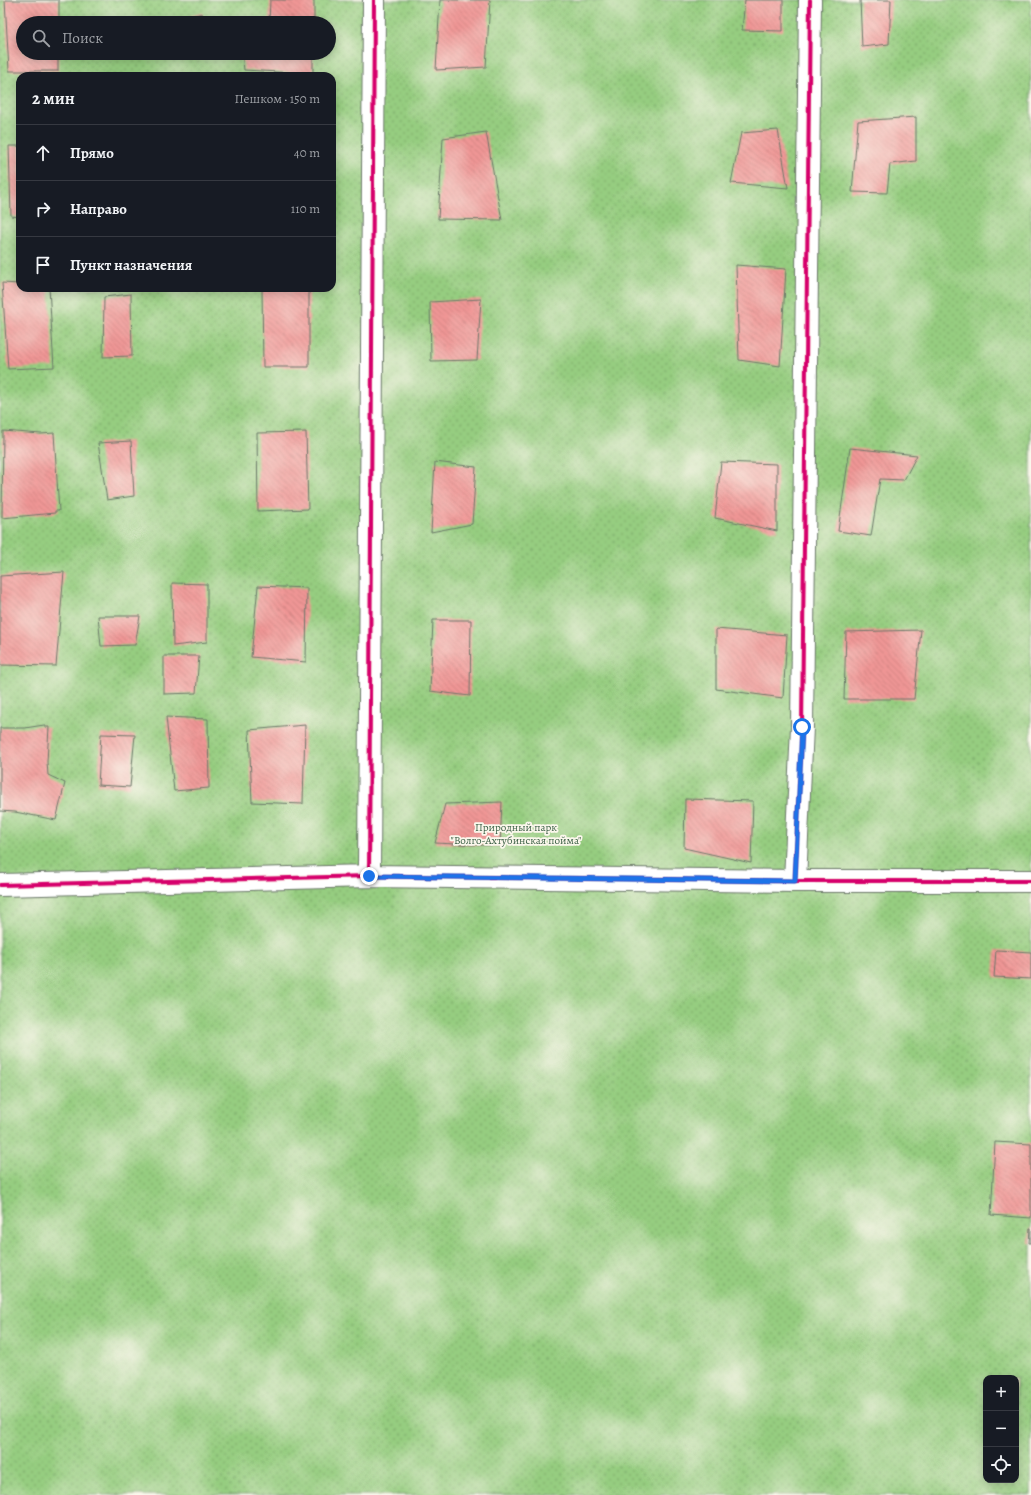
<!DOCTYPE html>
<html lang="ru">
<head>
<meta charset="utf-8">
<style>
  :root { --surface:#171b24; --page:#242831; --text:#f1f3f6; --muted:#9ea1a6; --line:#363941 }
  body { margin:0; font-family:Alegreya,serif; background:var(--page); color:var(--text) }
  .controls { position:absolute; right:12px; bottom:12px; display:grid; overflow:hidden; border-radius:8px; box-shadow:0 2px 10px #0003 }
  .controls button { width:36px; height:36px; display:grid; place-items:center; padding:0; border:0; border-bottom:1px solid var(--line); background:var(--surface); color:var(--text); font:20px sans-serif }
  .stop { position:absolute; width:12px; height:12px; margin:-9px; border:3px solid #1a73e8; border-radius:50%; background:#fff }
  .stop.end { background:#1a73e8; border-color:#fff; box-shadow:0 1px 4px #0008 }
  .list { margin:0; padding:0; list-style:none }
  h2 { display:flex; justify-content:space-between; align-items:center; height:52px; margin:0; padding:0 16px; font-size:17px }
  h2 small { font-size:13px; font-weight:400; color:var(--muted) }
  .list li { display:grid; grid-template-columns:26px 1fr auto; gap:12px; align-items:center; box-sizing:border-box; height:56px; padding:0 16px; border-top:1px solid var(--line) }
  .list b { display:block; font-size:15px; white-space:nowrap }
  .list em { font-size:13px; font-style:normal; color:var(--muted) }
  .icon { flex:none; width:22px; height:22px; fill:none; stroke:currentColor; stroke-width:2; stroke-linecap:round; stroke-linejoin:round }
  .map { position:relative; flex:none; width:1031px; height:1495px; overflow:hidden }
  .search { position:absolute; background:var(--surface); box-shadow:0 2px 10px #0003; left:16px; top:16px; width:320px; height:44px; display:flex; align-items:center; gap:10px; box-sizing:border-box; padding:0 14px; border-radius:22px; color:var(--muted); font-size:15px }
  .panel { position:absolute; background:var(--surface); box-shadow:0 2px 10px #0003; left:16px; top:72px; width:320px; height:220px; border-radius:12px }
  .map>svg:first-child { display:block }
  .park { fill:url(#park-dots); stroke:#5a855a; fill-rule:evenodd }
  .building { fill:url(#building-back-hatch) }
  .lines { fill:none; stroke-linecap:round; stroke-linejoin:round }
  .minor-casing { stroke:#6a7768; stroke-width:24 }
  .minor { stroke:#fff; stroke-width:22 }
  .cycleway-casing { stroke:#fbf7ec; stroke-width:6 }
  .cycleway { stroke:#d6006c; stroke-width:4 }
  .route { stroke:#1a73e8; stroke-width:5 }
  .labels { text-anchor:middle; stroke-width:3.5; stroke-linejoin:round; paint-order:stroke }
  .park-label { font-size:11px; fill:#3d6147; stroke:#fbf7ec }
</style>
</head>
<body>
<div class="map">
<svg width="1031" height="1495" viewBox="0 0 1031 1495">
  <defs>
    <pattern id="park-dots" width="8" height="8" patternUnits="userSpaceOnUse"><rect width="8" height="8" fill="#96cd80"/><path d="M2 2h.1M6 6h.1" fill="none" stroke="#7aa86a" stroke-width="1.8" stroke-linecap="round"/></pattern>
    <pattern id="building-back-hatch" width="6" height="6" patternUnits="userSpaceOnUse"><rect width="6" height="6" fill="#f09695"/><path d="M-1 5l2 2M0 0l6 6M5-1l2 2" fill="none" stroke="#c27c7a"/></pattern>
  </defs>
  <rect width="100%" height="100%" fill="#fbf7ec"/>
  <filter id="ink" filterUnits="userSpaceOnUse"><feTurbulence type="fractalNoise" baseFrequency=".025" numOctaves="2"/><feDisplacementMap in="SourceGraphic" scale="8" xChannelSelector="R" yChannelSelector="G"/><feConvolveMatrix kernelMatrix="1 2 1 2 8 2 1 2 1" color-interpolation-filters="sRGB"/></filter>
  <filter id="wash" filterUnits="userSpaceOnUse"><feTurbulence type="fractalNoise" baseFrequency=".012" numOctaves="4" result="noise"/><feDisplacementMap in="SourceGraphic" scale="16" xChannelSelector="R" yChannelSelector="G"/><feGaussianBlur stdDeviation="0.9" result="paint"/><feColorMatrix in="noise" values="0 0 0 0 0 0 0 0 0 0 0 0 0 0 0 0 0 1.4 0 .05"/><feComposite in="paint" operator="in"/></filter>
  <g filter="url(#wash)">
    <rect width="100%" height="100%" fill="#f6e2ca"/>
    <path class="park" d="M 0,0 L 1031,0 L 1031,1495 L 0,1495 ZM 23,23 L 329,23 L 329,53 L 23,53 ZM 20,76 L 332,76 L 332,288 L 20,288 ZM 986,1378 L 1016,1378 L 1016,1480 L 986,1480 Z"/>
    <g id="blocks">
      <path class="building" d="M 5,0 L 59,0 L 59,23 L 23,23 L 23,53 L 58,53 L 58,71 L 9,71 Z
        M 270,0 L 314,0 L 314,23 L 269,23 Z
        M 440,0 L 490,0 L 486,67 L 436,70 Z
        M 745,0 L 783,0 L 783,31 L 742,30 Z
        M 860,0 L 891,0 L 889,44 L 862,47 Z
        M 202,13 L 204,23 L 173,23 L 173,21 Z
        M 242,53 L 313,53 L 313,74 L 244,70 Z
        M 916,117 L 916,161 L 890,164 L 887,193 L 852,192 L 858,121 Z
        M 778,130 L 788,188 L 731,183 L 741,133 Z
        M 486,132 L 502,220 L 438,219 L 443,138 Z
        M 9,146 L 20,146 L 20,217 L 11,216 Z
        M 736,265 L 786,269 L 780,366 L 739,360 Z
        M 2,283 L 20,284 L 20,288 L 49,288 L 54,367 L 8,369 Z
        M 272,288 L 309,288 L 309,367 L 263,367 L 262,289 Z
        M 131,294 L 132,356 L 103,357 L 104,297 Z
        M 481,299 L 477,360 L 431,361 L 430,302 Z
        M 3,431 L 41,434 L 54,433 L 59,511 L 55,511 L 55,513 L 2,518 Z
        M 306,432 L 308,509 L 258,511 L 257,433 Z
        M 131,441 L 134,496 L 107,500 L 98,443 Z
        M 850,448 L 917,455 L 904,480 L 880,479 L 871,536 L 838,531 Z
        M 435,462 L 476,467 L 472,524 L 431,532 Z
        M 721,462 L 777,464 L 777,531 L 715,518 Z
        M 64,572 L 56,666 L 0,665 L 0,576 Z
        M 172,583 L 207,584 L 207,642 L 173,646 Z
        M 258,586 L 307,588 L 306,662 L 251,657 Z
        M 98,616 L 140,616 L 135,645 L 101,646 Z
        M 433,620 L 471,620 L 470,696 L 430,691 Z
        M 716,629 L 787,635 L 783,698 L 716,689 Z
        M 921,630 L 914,699 L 844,699 L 846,632 Z
        M 164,656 L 199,656 L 196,693 L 164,694 Z
        M 166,717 L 208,719 L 209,788 L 174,791 Z
        M 44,725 L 44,727 L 49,727 L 47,762 L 48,775 L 65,783 L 56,820 L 15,812 L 0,811 L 0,728 L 25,728 Z
        M 305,725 L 303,804 L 252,802 L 249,730 Z
        M 101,734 L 135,735 L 130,787 L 98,785 Z
        M 685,799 L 753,801 L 751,863 L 684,848 Z
        M 502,802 L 500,846 L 435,843 L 445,804 Z
        M 996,950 L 1031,952 L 1031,979 L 994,977 Z
        M 995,1142 L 1031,1144 L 1031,1218 L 991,1215 Z
        M 1030,1228 L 1031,1228 L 1031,1243 L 1029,1243 Z"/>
    </g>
  </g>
  <g filter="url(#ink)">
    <use href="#blocks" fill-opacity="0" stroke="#6a7768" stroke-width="1"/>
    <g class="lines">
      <g class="minor-casing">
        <path id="minor" d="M 369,876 L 374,0
          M 795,881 L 802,727 L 810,0
          M 0,885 L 369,876 L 795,881 L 1031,881"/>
      </g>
      <use href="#minor" class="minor"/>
      <g class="cycleway-casing">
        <path id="cycleway" d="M 369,876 L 374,0
          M 795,881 L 802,727 L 810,0
          M 0,885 L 369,876 L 795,881 L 1031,881"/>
      </g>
      <use href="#cycleway" class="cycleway"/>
    </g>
  </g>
  <g class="lines" filter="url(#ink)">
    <path class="route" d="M 369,876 L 795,881 L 802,727"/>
  </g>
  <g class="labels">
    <g class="park-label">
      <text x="516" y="831">Природный парк<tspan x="516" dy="13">"Волго-Ахтубинская пойма"</tspan></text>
    </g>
  </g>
</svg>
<div class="controls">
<button>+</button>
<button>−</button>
<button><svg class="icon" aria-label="locate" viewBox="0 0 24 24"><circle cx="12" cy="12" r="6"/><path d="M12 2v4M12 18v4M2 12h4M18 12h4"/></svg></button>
</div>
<div class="stop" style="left:802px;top:727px"></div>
<div class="stop end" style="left:369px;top:876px"></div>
<div class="search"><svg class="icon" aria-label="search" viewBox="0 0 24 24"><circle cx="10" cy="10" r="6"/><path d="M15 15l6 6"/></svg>Поиск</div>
<section class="panel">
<h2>2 мин<small>Пешком · 150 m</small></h2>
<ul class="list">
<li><svg class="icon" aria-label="ahead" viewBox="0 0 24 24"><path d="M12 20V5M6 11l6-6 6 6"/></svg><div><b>Прямо</b></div><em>40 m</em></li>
<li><svg class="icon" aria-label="right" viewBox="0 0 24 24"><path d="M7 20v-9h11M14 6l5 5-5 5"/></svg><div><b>Направо</b></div><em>110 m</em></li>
<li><svg class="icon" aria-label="arrive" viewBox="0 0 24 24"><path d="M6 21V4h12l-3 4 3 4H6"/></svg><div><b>Пункт назначения</b></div></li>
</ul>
</section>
</div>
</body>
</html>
